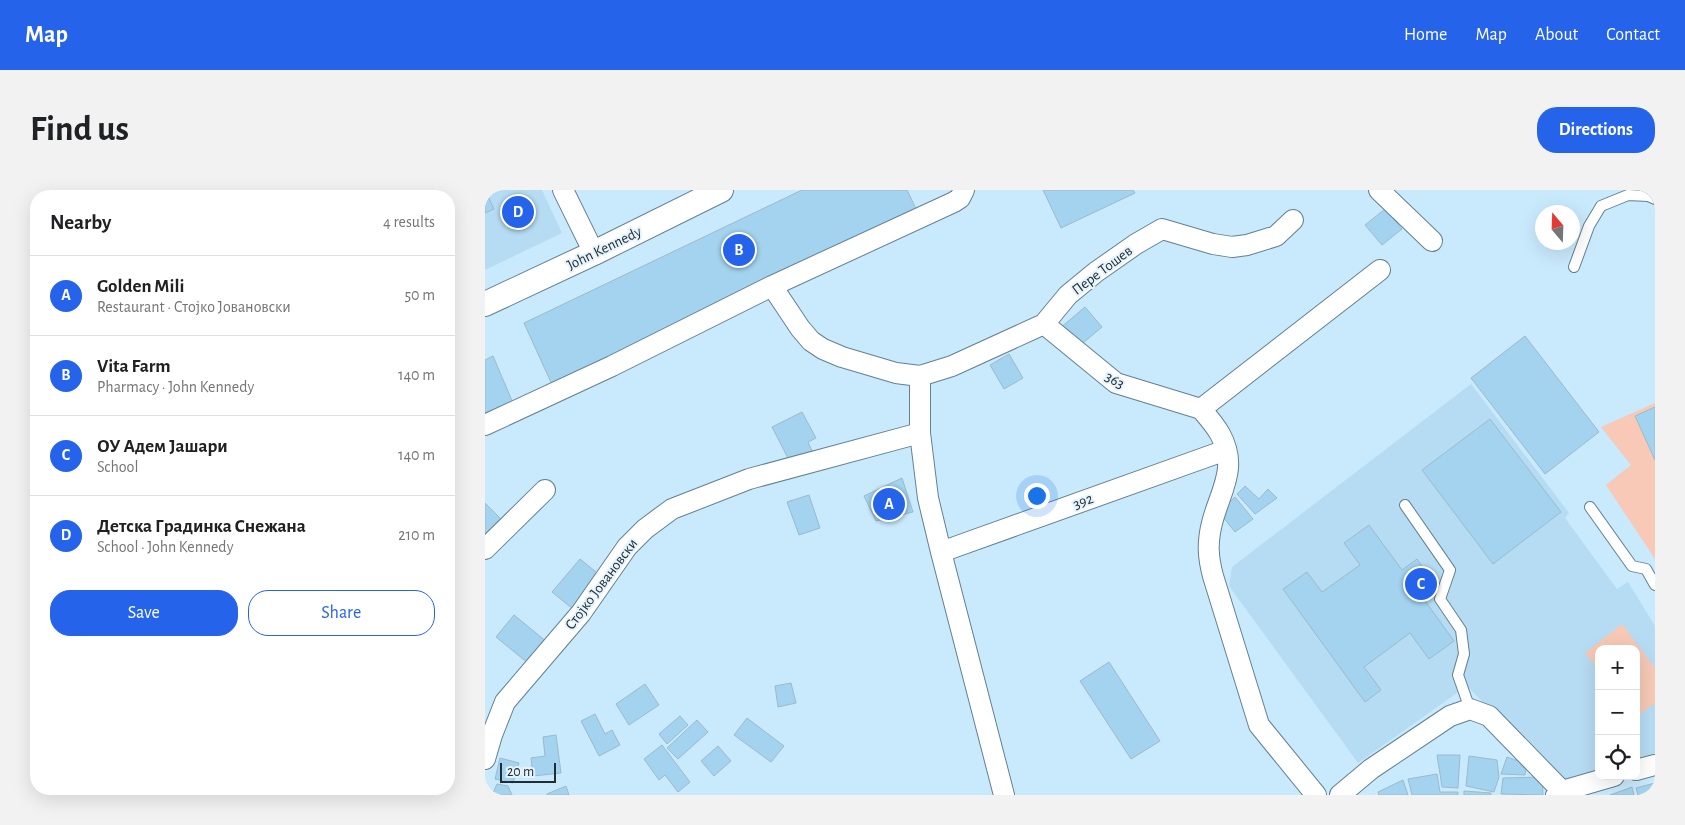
<!DOCTYPE html>
<html lang="en">
<head>
<meta charset="utf-8">
<style>
  :root { --surface:#fff; --page:#f2f2f2; --text:#202124; --muted:#757577; --line:#e0e0e0; --accent:#2563eb }
  body { margin:0; font-family:"Alegreya Sans",sans-serif; background:var(--page); color:var(--text) }
  .controls { position:absolute; right:15px; bottom:15px; display:grid; overflow:hidden; border-radius:10px; box-shadow:0 5px 20px #0002 }
  .controls button { width:45px; height:45px; display:grid; place-items:center; padding:0; border:0; border-bottom:1px solid var(--line); background:var(--surface); color:var(--text); font:25px sans-serif }
  .compass { position:absolute; left:1050px; top:15px; width:45px; height:45px; border-radius:50%; background:var(--surface); box-shadow:0 5px 20px #0002; rotate:341deg }
  .scale { position:absolute; left:15px; bottom:12px; width:56px; box-sizing:border-box; padding-left:5px; border:2px solid #212d34; border-top:0; font-size:14px; line-height:18px; white-space:nowrap; color:#212d34; -webkit-text-stroke:4px #e6f3fb; paint-order:stroke }
  .you { position:absolute; left:551px; top:305px; width:18px; height:18px; margin:-12px; border:4px solid #fff; border-radius:50%; background:#1a73e8; box-shadow:0 0 0 8px #1a73e833 }
  .badge { display:grid; place-items:center; width:32px; height:32px; border-radius:50%; background:var(--accent); color:#fff; font-size:16px; font-weight:700 }
  .pin { position:absolute; translate:-50% -50%; border:2px solid #fff; box-shadow:0 1px 5px #0006 }
  .list { margin:0; padding:0; list-style:none }
  h2 { display:flex; justify-content:space-between; align-items:center; height:65px; margin:0; padding:0 20px; font-size:21px }
  h2 small { font-size:16px; font-weight:400; color:var(--muted) }
  .list li { display:grid; grid-template-columns:32px 1fr auto; gap:15px; align-items:center; box-sizing:border-box; height:80px; padding:0 20px; border-top:1px solid var(--line) }
  .list b { display:block; font-size:19px; white-space:nowrap }
  .list p { margin:0; font-size:16px; white-space:nowrap; color:var(--muted) }
  .list em { font-size:16px; font-style:normal; color:var(--muted) }
  .actions { display:flex; gap:10px; padding:15px 20px }
  .actions a { flex:1; padding:11px 0; border:1px solid var(--accent); border-radius:20px; text-align:center; font-size:18px; color:var(--accent) }
  .actions .main { background:var(--accent); color:#fff }
  .icon { flex:none; width:28px; height:28px; fill:none; stroke:currentColor; stroke-width:2; stroke-linecap:round; stroke-linejoin:round }
  .map { position:relative; flex:none; width:1170px; height:605px; overflow:hidden; border-radius:20px }
  header { display:flex; align-items:center; gap:30px; box-sizing:border-box; height:70px; padding:0 25px; background:var(--accent); color:#fff }
  header strong { font-size:24px }
  nav { display:flex; gap:28px; margin-inline-start:auto; font-size:18px }
  .intro { display:flex; align-items:center; justify-content:space-between; box-sizing:border-box; height:120px; padding:0 30px }
  h1 { margin:0; font-size:35px }
  .button { padding:12px 22px; border-radius:20px; background:var(--accent); color:#fff; font-size:18px; font-weight:700 }
  main { display:flex; gap:30px; padding:0 30px }
  aside { flex:1; background:var(--surface); border-radius:20px; box-shadow:0 5px 20px #0002 }
  .map>svg:first-child { display:block }
  .built { fill:#b6dcf3 }
  .green { fill:#f7c9b6 }
  .building { fill:#a3d3ef; stroke:#9bbacc }
  .lines { fill:none; stroke-linecap:round; stroke-linejoin:round }
  .service-casing { stroke:#638092; stroke-width:12 }
  .minor-casing { stroke:#638092; stroke-width:22 }
  .tertiary-casing { stroke:#638092; stroke-width:26 }
  .service { stroke:#fff; stroke-width:10 }
  .minor { stroke:#fff; stroke-width:20 }
  .tertiary { stroke:#fff; stroke-width:24 }
  .labels { text-anchor:middle; stroke-width:4; stroke-linejoin:round; paint-order:stroke }
  .street-label { font-size:15px; fill:#212d34; stroke:#e6f3fb }
</style>
</head>
<body>
<header>
<strong>Map</strong>
<nav><a>Home</a><a>Map</a><a>About</a><a>Contact</a></nav>
</header>
<div class="intro"><h1>Find us</h1><a class="button">Directions</a></div>
<main>
<aside>
<h2>Nearby<small>4 results</small></h2>
<ul class="list">
<li><span class="badge">A</span><div><b>Golden Mili</b><p>Restaurant · Стојко Јовановски</p></div><em>50 m</em></li>
<li><span class="badge">B</span><div><b>Vita Farm</b><p>Pharmacy · John Kennedy</p></div><em>140 m</em></li>
<li><span class="badge">C</span><div><b>ОУ Адем Јашари</b><p>School</p></div><em>140 m</em></li>
<li><span class="badge">D</span><div><b>Детска Градинка Снежана</b><p>School · John Kennedy</p></div><em>210 m</em></li>
</ul>
<div class="actions"><a class="main">Save</a><a>Share</a></div>
</aside>
<div class="map">
<svg width="1170" height="605" viewBox="0 0 1170 605">
  <rect width="100%" height="100%" fill="#c9e9fc"/>
  <path class="built" d="M 0,0 L 57,0 L 77,43 L 0,80 Z
    M 986,194 L 1084,323 L 1080,328 L 1132,399 L 1143,392 L 1170,436 L 1170,563 L 1151,569 L 1151,459 L 1114,459 L 1114,580 L 1075,591 L 982,496 L 873,573 L 744,396 L 747,377 Z"/>
  <path class="green" d="M 1170,213 L 1170,369 L 1121,295 L 1146,275 L 1116,237 Z
    M 1137,434 L 1170,478 L 1170,513 L 1151,527 L 1151,459 L 1114,459 L 1114,481 L 1100,463 Z"/>
  <path class="building" d="M 0,0 L 9,19 L 0,23 Z
    M 317,0 L 422,0 L 433,23 L 69,199 L 39,133 Z
    M 558,0 L 648,0 L 650,3 L 576,38 Z
    M 900,19 L 917,39 L 897,55 L 880,35 Z
    M 600,117 L 617,137 L 591,159 L 574,139 Z
    M 1040,146 L 1114,242 L 1060,284 L 986,188 Z
    M 524,164 L 538,188 L 519,199 L 505,175 Z
    M 8,166 L 31,220 L 0,234 L 0,170 Z
    M 1170,217 L 1170,270 L 1150,226 Z
    M 317,222 L 331,248 L 323,252 L 327,261 L 305,272 L 287,237 Z
    M 1005,229 L 1076,322 L 1008,374 L 937,280 Z
    M 417,288 L 428,322 L 391,331 L 379,306 Z
    M 760,296 L 774,309 L 783,299 L 792,308 L 770,324 L 752,304 Z
    M 324,305 L 335,338 L 314,345 L 302,312 Z
    M 750,307 L 768,329 L 750,342 L 734,322 Z
    M 0,313 L 16,329 L 0,345 Z
    M 884,335 L 917,380 L 932,369 L 947,391 L 933,401 L 969,451 L 944,469 L 925,443 L 879,477 L 896,500 L 880,512 L 798,399 L 822,382 L 837,402 L 875,375 L 859,353 Z
    M 95,369 L 116,386 L 89,420 L 67,402 Z
    M 29,425 L 62,452 L 44,474 L 11,447 Z
    M 624,472 L 675,551 L 646,569 L 595,491 Z
    M 306,493 L 311,513 L 293,517 L 290,496 Z
    M 160,494 L 174,515 L 144,535 L 131,514 Z
    M 110,524 L 120,544 L 127,540 L 135,555 L 114,566 L 96,531 Z
    M 195,526 L 203,535 L 182,554 L 174,544 Z
    M 262,528 L 299,556 L 286,572 L 249,545 Z
    M 212,530 L 223,542 L 193,569 L 182,558 Z
    M 71,545 L 76,583 L 48,586 L 46,568 L 60,566 L 58,547 Z
    M 177,555 L 205,592 L 193,602 L 180,585 L 174,590 L 159,569 Z
    M 233,556 L 246,571 L 229,586 L 216,571 Z
    M 952,565 L 975,565 L 973,598 L 957,597 Z
    M 984,566 L 1012,570 L 1014,587 L 1009,602 L 981,596 Z
    M 1022,567 L 1036,572 L 1036,576 L 1041,579 L 1040,585 L 1016,584 Z
    M 15,568 L 34,573 L 28,593 L 10,589 Z
    M 952,584 L 955,602 L 973,602 L 973,605 L 927,605 L 923,589 Z
    M 1057,587 L 1058,605 L 1016,604 L 1018,588 Z
    M 918,590 L 923,605 L 894,605 L 893,602 Z
    M 1170,593 L 1170,605 L 1153,605 L 1151,598 Z
    M 12,594 L 23,596 L 27,605 L 7,605 Z
    M 81,596 L 84,605 L 62,605 L 62,604 Z
    M 1147,597 L 1149,605 L 1125,605 Z
    M 979,601 L 1006,603 L 1006,605 L 979,605 Z"/>
  <g class="lines">
    <g class="service-casing">
      <path id="service" d="M 1089,77 L 1104,36 L 1116,16 L 1143,5 L 1163,6 L 1170,9
        M 920,315 L 965,380 L 955,409 L 976,440 L 979,464 L 973,485 L 985,519
        M 1105,317 L 1147,376 L 1161,379 L 1170,395"/>
    </g>
    <g class="minor-casing">
      <path id="minor" d="M 78,0 L 109,63
        M 894,0 L 947,51
        M 287,96 L 315,138 L 326,151 L 338,159 L 357,167 L 411,183 L 435,186 L 467,176 L 559,134 L 583,105 L 611,82 L 651,54 L 677,39 L 728,54 L 747,57 L 762,55 L 791,46 L 808,30
        M 559,134 L 631,193 L 716,219
        M 435,186 L 435,243 L 443,308 L 456,362 L 519,605
        M 0,235 L 127,176 L 287,96 L 469,12 L 475,8 L 479,0
        M 0,359 L 60,300
        M 456,362 L 741,260
        M 0,569 L 7,545 L 20,512 L 96,423 L 142,357 L 160,339 L 187,319 L 264,289 L 435,243
        M 1151,580 L 1170,575
        M 831,605 L 774,535 L 728,386 C 723,367 722,353 727,333 C 735,301 754,278 735,244 C 730,235 723,227 716,219 L 895,80
        M 855,605 L 886,579 L 965,526 L 985,519 L 1004,526 L 1077,601
        M 1071,605 L 1077,601 L 1129,586"/>
    </g>
    <g class="tertiary-casing">
      <path id="tertiary" d="M 0,114 L 109,63 L 236,0"/>
    </g>
    <use href="#service" class="service"/>
    <use href="#minor" class="minor"/>
    <use href="#tertiary" class="tertiary"/>
  </g>
  <g class="labels">
    <g class="street-label">
      <text transform="translate(119 58) rotate(-26)" y="5">John Kennedy</text>
      <text transform="translate(617 80) rotate(-37)" y="5">Пере Тошев</text>
      <text transform="translate(630 190) rotate(31)" y="5">363</text>
      <text transform="translate(598 311) rotate(-20)" y="5">392</text>
      <text transform="translate(116 394) rotate(-53)" y="5">Стојко Јовановски</text>
    </g>
  </g>
</svg>
<div class="controls">
<button>+</button>
<button>−</button>
<button><svg class="icon" aria-label="locate" viewBox="0 0 24 24"><circle cx="12" cy="12" r="6"/><path d="M12 2v4M12 18v4M2 12h4M18 12h4"/></svg></button>
</div>
<svg class="compass" viewBox="-18 -18 36 36"><path d="M0-13l5 13h-10z" fill="#e53935"/><path d="M0 13l5-13h-10z" fill="#757577"/></svg>
<div class="scale">20 m</div>
<div class="you"></div>
<div class="pin badge" style="left:404px;top:314px">A</div>
<div class="pin badge" style="left:254px;top:60px">B</div>
<div class="pin badge" style="left:936px;top:394px">C</div>
<div class="pin badge" style="left:33px;top:22px">D</div>
</div>
</main>
</body>
</html>
